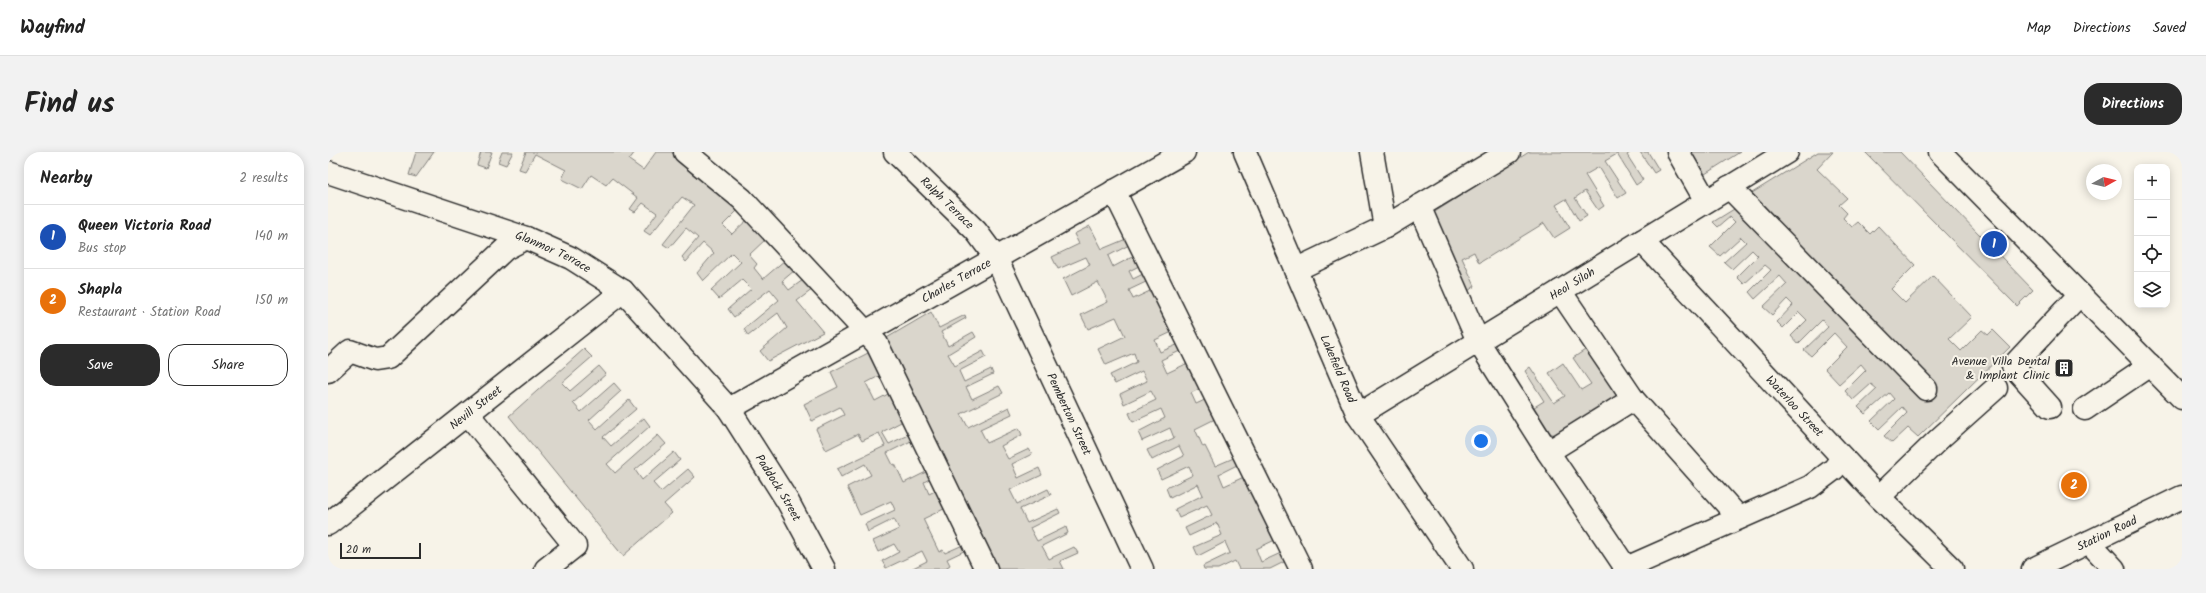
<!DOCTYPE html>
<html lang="en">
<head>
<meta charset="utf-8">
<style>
  :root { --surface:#fff; --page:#f2f2f2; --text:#222; --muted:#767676; --line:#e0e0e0; --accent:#2b2b2b }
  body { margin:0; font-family:Kalam,sans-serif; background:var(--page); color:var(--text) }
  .controls { position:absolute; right:12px; top:12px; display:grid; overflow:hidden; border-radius:8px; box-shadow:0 2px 10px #0003 }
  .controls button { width:36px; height:36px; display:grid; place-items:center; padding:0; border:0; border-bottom:1px solid var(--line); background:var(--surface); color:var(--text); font:20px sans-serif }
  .compass { position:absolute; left:1758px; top:12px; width:36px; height:36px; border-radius:50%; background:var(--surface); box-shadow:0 2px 10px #0003; rotate:82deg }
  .scale { position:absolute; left:12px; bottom:10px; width:81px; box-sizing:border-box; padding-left:4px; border:2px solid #2b2b2b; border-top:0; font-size:11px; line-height:14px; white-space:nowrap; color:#2b2b2b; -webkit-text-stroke:3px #f7f3e8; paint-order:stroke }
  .you { position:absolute; left:1153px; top:289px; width:14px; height:14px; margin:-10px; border:3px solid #fff; border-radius:50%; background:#1a73e8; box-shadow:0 0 0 6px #1a73e833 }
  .badge { display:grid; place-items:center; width:26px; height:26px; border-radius:50%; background:var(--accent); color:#fff; font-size:13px; font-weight:700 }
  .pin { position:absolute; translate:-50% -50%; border:2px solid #fff; box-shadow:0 1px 4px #0006 }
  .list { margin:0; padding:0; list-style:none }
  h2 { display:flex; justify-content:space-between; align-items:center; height:52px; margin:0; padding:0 16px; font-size:17px }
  h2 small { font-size:13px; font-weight:400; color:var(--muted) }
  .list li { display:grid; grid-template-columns:26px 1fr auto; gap:12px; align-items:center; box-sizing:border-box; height:64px; padding:0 16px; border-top:1px solid var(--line) }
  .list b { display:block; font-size:15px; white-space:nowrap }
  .list p { margin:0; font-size:13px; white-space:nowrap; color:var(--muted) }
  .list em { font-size:13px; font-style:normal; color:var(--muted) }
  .actions { display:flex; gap:8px; padding:12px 16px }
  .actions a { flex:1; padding:9px 0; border:1px solid var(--accent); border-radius:16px; text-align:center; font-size:14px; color:var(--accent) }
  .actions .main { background:var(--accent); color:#fff }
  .icon { flex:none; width:22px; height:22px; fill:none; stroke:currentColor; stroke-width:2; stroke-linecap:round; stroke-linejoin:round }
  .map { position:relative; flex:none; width:1854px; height:417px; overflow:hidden; border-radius:16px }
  header { display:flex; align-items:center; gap:24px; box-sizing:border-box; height:56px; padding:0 20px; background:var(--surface); border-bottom:1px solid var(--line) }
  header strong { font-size:19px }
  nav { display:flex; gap:22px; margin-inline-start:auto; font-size:14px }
  .intro { display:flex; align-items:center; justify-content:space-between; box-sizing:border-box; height:96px; padding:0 24px }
  h1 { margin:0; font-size:28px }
  .button { padding:10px 18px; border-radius:16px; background:var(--accent); color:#fff; font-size:14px; font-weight:700 }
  main { display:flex; gap:24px; padding:0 24px }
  aside { flex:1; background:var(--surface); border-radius:16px; box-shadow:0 2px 10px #0003 }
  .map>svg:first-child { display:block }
  .green { fill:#dad6cc; stroke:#82807c }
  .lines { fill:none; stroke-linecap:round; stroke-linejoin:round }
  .minor-casing { stroke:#2b2b2b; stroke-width:25 }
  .major-casing { stroke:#2b2b2b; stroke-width:25 }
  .minor { stroke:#f7f3e8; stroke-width:22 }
  .major { stroke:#f7f3e8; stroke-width:22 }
  .labels { text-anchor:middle; stroke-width:4; stroke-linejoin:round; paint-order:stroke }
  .street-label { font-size:12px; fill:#2b2b2b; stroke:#f7f3e8 }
  .poi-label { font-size:12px; fill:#2b2b2b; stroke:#f7f3e8; text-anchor:end }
</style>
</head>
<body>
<header>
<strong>Wayfind</strong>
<nav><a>Map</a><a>Directions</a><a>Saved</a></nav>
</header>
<div class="intro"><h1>Find us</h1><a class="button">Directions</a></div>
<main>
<aside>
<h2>Nearby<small>2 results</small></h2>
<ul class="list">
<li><span class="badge" style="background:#1a4fb4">1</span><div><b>Queen Victoria Road</b><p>Bus stop</p></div><em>140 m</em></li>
<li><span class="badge" style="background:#e8710a">2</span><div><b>Shapla</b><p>Restaurant · Station Road</p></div><em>150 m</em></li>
</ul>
<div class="actions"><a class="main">Save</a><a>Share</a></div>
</aside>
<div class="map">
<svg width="1854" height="417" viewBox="0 0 1854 417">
  <rect width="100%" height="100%" fill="#f7f3e8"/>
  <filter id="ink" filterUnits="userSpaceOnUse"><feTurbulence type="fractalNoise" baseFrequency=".025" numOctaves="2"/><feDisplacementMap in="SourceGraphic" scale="8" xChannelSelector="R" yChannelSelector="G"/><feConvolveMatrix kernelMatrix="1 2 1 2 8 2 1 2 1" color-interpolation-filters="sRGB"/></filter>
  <g filter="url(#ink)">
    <path class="green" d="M 88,0 L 106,0 L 88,25 L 81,23 Z
      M 153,0 L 164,0 L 158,16 L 149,13 Z
      M 174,0 L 185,0 L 178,13 L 170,10 Z
      M 198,0 L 307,0 L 301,8 L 315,18 L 328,0 L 343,0 L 412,56 L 395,73 L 404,82 L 421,66 L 439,86 L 421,103 L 429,112 L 426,116 L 435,127 L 458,107 L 467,118 L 454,129 L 461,138 L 475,128 L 485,137 L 469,149 L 495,180 L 440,209 L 432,199 L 459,176 L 450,161 L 420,184 L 416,177 L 451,148 L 442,137 L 406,165 L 400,157 L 423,137 L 414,128 L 391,147 L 383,138 L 413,110 L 404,101 L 375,129 L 369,121 L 386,101 L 375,91 L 358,110 L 354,105 L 370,86 L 358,76 L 341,96 L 335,92 L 366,53 L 354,45 L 322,83 L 316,79 L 329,61 L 315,51 L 307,60 L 302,57 L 310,46 L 284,26 L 278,33 L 263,23 L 254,37 L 234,27 L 238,18 L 207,2 L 197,19 L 191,17 Z
      M 1201,0 L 1303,0 L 1299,3 L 1315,28 L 1308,33 L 1289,2 L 1277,9 L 1298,41 L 1290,46 L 1271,15 L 1257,23 L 1276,54 L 1270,58 L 1257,39 L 1247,46 L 1259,64 L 1251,69 L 1238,47 L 1228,53 L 1242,76 L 1226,86 L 1216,71 L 1151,111 L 1146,100 L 1134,106 L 1147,134 L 1140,139 L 1105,61 Z
      M 1312,0 L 1320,0 L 1331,18 L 1326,21 Z
      M 1363,0 L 1412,0 L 1377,22 Z
      M 1490,0 L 1505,0 L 1489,17 L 1519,46 L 1511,53 L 1519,61 L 1515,66 L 1524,75 L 1530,70 L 1542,82 L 1550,74 L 1587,113 L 1563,137 L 1577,151 L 1605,124 L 1644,165 L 1621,187 L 1633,199 L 1654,178 L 1660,183 L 1665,178 L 1682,195 L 1590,285 L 1580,276 L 1564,291 L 1556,284 L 1579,261 L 1574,255 L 1551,277 L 1543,269 L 1566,247 L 1561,241 L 1537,262 L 1530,255 L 1549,237 L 1543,232 L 1525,248 L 1517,239 L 1538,218 L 1533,212 L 1511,232 L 1497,217 L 1519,195 L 1506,181 L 1483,204 L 1476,198 L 1500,175 L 1494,168 L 1470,192 L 1463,184 L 1479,168 L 1471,160 L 1455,176 L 1449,170 L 1465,153 L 1459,147 L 1444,163 L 1435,155 L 1459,132 L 1452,124 L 1427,147 L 1421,140 L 1443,118 L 1437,113 L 1416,132 L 1409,125 L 1430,104 L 1424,98 L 1404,117 L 1396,110 L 1418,90 L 1413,85 L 1392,104 L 1382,95 L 1407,70 L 1402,65 L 1390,75 L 1385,70 L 1411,54 L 1608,234 L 1424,41 Z
      M 1537,0 L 1572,0 L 1705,138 L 1689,154 Z
      M 762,74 L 774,97 L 798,87 L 801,93 L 780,104 L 785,115 L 806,104 L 811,114 L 801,119 L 805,127 L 815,122 L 820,129 L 801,138 L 805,147 L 824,138 L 844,180 L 827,188 L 832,200 L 851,192 L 854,198 L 833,208 L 839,221 L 860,211 L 873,236 L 863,241 L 868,252 L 879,247 L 889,266 L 867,277 L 875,295 L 877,294 L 887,314 L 908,305 L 911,312 L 891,322 L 896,334 L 918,324 L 949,387 L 928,397 L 933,410 L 955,400 L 960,408 L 942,417 L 911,417 L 907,409 L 890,417 L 876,417 L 875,414 L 902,401 L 897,390 L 870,404 L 866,395 L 894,383 L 889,371 L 861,384 L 857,376 L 884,363 L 879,353 L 851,366 L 847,357 L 875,343 L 870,332 L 842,346 L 838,336 L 865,323 L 861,314 L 833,327 L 829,318 L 856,304 L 851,294 L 824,308 L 819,298 L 846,286 L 842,276 L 814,289 L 810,280 L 837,266 L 833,257 L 805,270 L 801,261 L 828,248 L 823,239 L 796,252 L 792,242 L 819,229 L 814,219 L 787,232 L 782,223 L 809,210 L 806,201 L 778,213 L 770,197 L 797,184 L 788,165 L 760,177 L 753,163 L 780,150 L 770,130 L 743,144 L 735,127 L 762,113 L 758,105 L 730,117 L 724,105 L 751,92 L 746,82 Z
      M 603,160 L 611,176 L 637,163 L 638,166 L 613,180 L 620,194 L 645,180 L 648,185 L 620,202 L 627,214 L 655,199 L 658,205 L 631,219 L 636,230 L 663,217 L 665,222 L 638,235 L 644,247 L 671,234 L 675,241 L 633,262 L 640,275 L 681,255 L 684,262 L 652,277 L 659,291 L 691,276 L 694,283 L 673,294 L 680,307 L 701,297 L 704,302 L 684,312 L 690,326 L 711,316 L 714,323 L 682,338 L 689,352 L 720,337 L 723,343 L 692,357 L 699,371 L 730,357 L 732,361 L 702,376 L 709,389 L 738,375 L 740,381 L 714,394 L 721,407 L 746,395 L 750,401 L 732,409 L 736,417 L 668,417 L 557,187 Z
      M 1260,196 L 1291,246 L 1228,283 L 1220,281 L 1203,257 L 1216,249 L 1197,219 L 1202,215 L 1226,251 L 1237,244 L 1221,221 L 1235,211 L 1253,238 L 1263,232 L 1245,206 Z
      M 256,197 L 264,205 L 234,231 L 242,239 L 271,214 L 278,222 L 245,251 L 253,260 L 286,231 L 293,239 L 261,268 L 269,277 L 301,248 L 308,257 L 275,285 L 283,294 L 316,266 L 322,274 L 279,312 L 287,321 L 330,283 L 338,292 L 307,318 L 314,328 L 346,300 L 352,308 L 325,331 L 333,340 L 360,317 L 367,325 L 336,352 L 344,361 L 295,404 L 181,264 Z
      M 542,200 L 553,223 L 538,231 L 547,249 L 562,241 L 575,269 L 554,280 L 561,292 L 582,282 L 585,288 L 559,301 L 565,313 L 567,312 L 576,331 L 600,319 L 603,326 L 596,330 L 601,342 L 609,338 L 618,356 L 595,367 L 611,400 L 615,398 L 617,401 L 637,392 L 640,397 L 619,407 L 622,413 L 619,415 L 620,417 L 583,417 L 599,409 L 594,399 L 558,416 L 554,409 L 571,400 L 566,392 L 550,400 L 545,389 L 571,377 L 566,367 L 540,380 L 537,372 L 567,358 L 563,349 L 532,363 L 519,335 L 543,323 L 537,312 L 513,325 L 509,317 L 557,294 L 551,281 L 534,289 L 530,282 L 498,298 L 488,277 L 516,263 L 512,255 L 484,269 L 476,252 L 510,235 L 503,220 Z"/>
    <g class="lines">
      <g class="minor-casing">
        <g id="minor">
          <path d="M 357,0 L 414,47 L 549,192 L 658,417"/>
          <path id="s1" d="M 567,0 L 648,79 L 668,106 L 814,417"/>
          <path id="s2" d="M 917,0 L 1030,263 L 1134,417"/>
          <path d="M 1044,0 L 1057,75"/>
          <path d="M 1350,0 L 1378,49"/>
          <path d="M 1612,0 L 1854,246"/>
          <path id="s3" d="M 0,20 L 198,86 L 243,106 L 295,139 L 401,257 L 460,350 L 496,417"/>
          <path d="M 1401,35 L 1598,237"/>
          <path d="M 786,39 L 973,417"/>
          <path d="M 1091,54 L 1150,189 L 1220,300 L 1298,416"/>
          <path id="s4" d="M 1314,89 L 1551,345 L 1624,417"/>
          <path d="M 967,118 L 1057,75 L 1181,0"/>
          <path d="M 1232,139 L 1305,247 L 1411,366"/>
          <path d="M 0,219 L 22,199 L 47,208 L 60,206 L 177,97 L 198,86"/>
          <path d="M 1722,255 L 1685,214 L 1752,142"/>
          <path id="s5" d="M 401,257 L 856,0"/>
          <path d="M 1757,257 L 1822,213"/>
          <path d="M 140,262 L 247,394 L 218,417"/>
          <path id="s6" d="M 1030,263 L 1459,0"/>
          <path d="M 1220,300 L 1305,247"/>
          <path d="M 1551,345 L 1612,286 L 1668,236"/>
          <path id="s7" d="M 0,372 L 295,139"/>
          <path d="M 1761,390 L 1786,417"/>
          <path d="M 1296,417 L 1482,335 L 1506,317 L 1514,306"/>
        </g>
      </g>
      <g class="major-casing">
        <g id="major">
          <path id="s8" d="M 1705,417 L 1854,345"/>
        </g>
      </g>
      <use href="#minor" class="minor"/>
      <use href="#major" class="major"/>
    </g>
  </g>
  <defs>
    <g id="building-square" transform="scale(1)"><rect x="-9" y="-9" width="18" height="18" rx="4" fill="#2b2b2b" stroke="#f7f3e8"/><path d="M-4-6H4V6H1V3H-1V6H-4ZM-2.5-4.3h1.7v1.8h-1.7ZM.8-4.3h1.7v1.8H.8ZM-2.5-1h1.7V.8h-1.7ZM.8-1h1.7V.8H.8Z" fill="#fff"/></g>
  </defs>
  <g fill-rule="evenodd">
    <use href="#building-square" x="1736" y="216"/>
  </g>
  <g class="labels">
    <g class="street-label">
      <text dy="4" stroke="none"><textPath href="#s1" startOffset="73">Ralph Terrace</textPath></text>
      <text dy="4" stroke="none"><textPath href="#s3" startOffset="239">Glanmor Terrace</textPath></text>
      <text dy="4" stroke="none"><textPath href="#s5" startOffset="261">Charles Terrace</textPath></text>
      <text dy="4" stroke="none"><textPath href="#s6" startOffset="251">Heol Siloh</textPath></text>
      <text dy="4" stroke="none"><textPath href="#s2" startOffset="236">Lakefield Road</textPath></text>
      <text dy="4" stroke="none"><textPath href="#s4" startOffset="225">Waterloo Street</textPath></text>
      <text dy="4" stroke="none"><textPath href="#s7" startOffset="188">Nevill Street</textPath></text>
      <text dy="4" stroke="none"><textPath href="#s1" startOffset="319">Pemberton Street</textPath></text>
      <text dy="4" stroke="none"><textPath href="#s3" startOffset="571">Paddock Street</textPath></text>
      <text dy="4" stroke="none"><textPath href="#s8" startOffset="82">Station Road</textPath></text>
    </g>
    <g class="poi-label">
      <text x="1722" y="213">Avenue Villa Dental<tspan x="1722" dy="14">&amp; Implant Clinic</tspan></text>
    </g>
  </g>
</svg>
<div class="controls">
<button>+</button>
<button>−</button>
<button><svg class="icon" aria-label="locate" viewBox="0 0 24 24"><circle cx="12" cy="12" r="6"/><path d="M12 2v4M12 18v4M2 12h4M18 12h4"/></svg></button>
<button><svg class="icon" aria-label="layers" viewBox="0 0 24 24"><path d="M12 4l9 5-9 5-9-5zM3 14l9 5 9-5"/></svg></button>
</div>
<svg class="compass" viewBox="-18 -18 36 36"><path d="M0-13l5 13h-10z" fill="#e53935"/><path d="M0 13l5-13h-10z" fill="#767676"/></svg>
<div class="scale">20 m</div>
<div class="you"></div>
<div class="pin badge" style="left:1666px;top:92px;background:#1a4fb4">1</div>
<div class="pin badge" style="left:1746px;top:333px;background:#e8710a">2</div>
</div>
</main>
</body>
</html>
